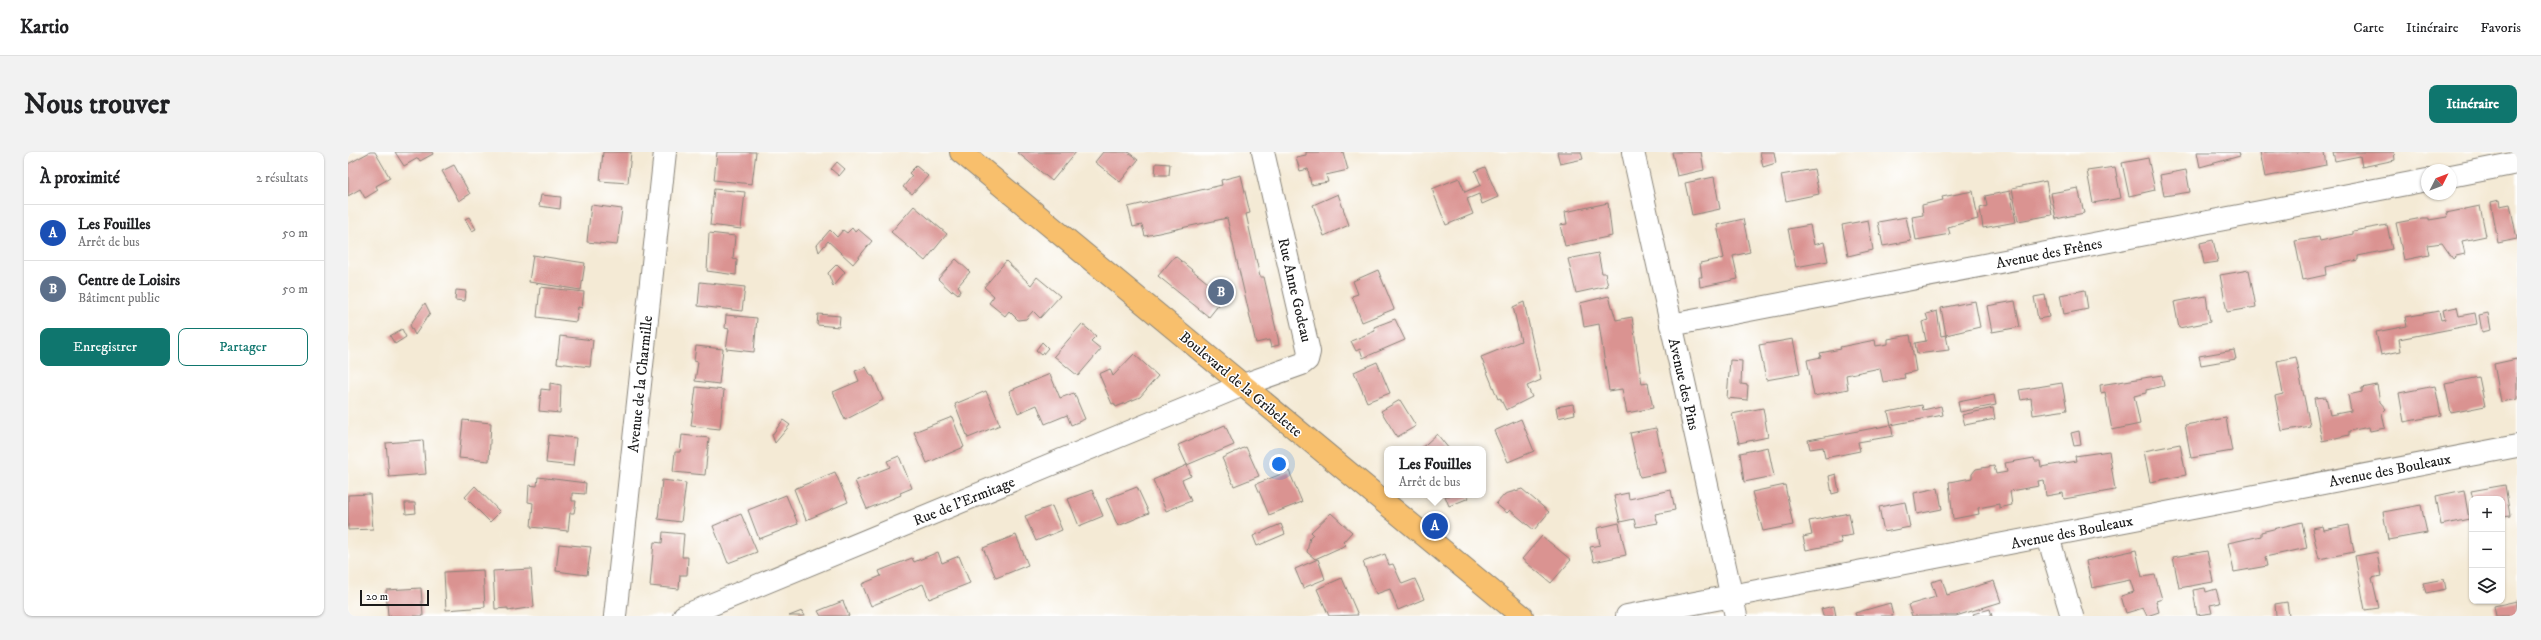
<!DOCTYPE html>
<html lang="fr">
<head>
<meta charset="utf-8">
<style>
  :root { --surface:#fff; --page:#f2f2f2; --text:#202124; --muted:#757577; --line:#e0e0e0; --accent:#0f766e }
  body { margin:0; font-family:"IM FELL DW Pica",serif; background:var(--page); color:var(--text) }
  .controls { position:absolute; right:12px; bottom:12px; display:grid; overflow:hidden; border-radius:8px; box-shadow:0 1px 3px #0004 }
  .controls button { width:36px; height:36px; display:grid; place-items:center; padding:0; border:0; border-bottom:1px solid var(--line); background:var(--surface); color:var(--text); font:20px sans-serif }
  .compass { position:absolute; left:2073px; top:12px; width:36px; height:36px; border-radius:50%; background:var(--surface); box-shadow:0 1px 3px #0004; rotate:48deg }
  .scale { position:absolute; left:12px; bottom:10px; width:69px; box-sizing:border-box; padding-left:4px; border:2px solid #1c1c1c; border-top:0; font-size:11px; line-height:14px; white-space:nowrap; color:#1c1c1c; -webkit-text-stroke:3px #fff; paint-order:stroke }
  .you { position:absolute; left:931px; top:312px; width:14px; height:14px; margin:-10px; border:3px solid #fff; border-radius:50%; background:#1a73e8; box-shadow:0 0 0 6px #1a73e833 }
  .badge { display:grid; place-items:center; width:26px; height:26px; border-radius:50%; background:var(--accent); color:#fff; font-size:13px; font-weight:700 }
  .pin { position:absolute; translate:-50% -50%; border:2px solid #fff; box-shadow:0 1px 4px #0006 }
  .popup { position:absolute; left:1036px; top:294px; width:102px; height:52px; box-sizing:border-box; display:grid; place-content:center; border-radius:8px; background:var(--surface); filter:drop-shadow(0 1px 3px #0005); font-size:13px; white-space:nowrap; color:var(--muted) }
  .popup b { font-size:15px; color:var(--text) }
  .popup::after { content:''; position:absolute; left:50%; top:100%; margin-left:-8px; border:8px solid transparent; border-top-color:var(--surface) }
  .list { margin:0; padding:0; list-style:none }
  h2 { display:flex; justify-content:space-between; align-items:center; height:52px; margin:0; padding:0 16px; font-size:17px }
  h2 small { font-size:13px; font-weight:400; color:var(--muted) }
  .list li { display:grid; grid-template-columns:26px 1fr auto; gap:12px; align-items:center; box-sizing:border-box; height:56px; padding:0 16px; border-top:1px solid var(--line) }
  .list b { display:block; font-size:15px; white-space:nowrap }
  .list p { margin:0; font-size:13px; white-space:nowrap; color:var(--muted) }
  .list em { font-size:13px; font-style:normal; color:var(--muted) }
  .actions { display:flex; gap:8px; padding:12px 16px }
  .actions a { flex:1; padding:9px 0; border:1px solid var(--accent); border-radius:8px; text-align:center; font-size:14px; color:var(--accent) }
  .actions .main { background:var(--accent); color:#fff }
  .icon { flex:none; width:22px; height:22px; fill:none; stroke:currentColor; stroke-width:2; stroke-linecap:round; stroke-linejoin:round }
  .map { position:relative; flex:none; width:2169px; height:464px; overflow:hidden; border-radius:8px }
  header { display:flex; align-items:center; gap:24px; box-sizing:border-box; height:56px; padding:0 20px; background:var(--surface); border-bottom:1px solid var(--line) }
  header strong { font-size:19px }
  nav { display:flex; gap:22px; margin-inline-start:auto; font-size:14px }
  .intro { display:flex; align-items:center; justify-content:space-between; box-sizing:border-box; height:96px; padding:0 24px }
  h1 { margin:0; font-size:28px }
  .button { padding:10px 18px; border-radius:8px; background:var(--accent); color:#fff; font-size:14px; font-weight:700 }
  main { display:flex; gap:24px; padding:0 24px }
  aside { flex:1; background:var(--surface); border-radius:8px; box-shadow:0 1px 3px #0004 }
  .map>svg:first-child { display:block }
  .building { fill:#da9391 }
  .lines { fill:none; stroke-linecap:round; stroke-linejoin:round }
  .minor-casing { stroke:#888378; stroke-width:24 }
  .major-casing { stroke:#888378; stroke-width:24 }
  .minor { stroke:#fff; stroke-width:22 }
  .major { stroke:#f8bf6c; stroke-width:22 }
  .labels { text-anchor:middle; stroke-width:3; stroke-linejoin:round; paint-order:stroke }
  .street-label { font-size:15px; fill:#1c1c1c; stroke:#fff }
</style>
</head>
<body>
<header>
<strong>Kartio</strong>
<nav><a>Carte</a><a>Itinéraire</a><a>Favoris</a></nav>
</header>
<div class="intro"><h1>Nous trouver</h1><a class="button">Itinéraire</a></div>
<main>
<aside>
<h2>À proximité<small>2 résultats</small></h2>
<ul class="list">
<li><span class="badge" style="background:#1a4fb4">A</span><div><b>Les Fouilles</b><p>Arrêt de bus</p></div><em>50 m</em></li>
<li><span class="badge" style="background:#5c6f8a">B</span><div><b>Centre de Loisirs</b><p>Bâtiment public</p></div><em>50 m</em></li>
</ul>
<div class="actions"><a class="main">Enregistrer</a><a>Partager</a></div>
</aside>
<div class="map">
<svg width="2169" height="464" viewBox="0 0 2169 464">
  <rect width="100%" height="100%" fill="#fff"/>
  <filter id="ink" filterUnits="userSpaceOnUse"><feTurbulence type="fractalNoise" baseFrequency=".025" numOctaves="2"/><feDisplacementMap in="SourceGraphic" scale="8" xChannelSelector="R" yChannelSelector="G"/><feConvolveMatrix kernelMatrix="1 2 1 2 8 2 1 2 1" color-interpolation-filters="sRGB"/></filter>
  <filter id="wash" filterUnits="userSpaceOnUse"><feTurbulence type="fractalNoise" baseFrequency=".012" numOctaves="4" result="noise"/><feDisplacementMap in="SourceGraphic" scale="16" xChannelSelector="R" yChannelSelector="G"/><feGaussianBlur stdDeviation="0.9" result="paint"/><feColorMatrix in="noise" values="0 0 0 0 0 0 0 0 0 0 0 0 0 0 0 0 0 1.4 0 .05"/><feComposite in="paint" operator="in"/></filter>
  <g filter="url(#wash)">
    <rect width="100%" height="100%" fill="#f4ead5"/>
    <g id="blocks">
      <path class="building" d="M 22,0 L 27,0 L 42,26 L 28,34 L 30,38 L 17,46 L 12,37 L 0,44 L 0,12 Z
        M 47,0 L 84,0 L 85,2 L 72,9 L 70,6 L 56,14 Z
        M 255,0 L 283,0 L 280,31 L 252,29 Z
        M 369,0 L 408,0 L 404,32 L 366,28 Z
        M 669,0 L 728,0 L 704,29 Z
        M 755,0 L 780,0 L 790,8 L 772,30 L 747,10 Z
        M 958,0 L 995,0 L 1000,18 L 978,23 L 980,30 L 963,33 L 960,17 L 952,19 L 948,5 L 958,3 Z
        M 1209,0 L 1233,0 L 1235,7 L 1212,12 Z
        M 1324,0 L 1353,0 L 1356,18 L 1329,24 Z
        M 1412,0 L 1426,0 L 1428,11 L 1415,15 Z
        M 1849,0 L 1891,0 L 1892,4 L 1852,15 Z
        M 1912,0 L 1976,0 L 1978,13 L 1917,25 Z
        M 1985,0 L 2046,0 L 2047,8 L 2014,15 L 2012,4 L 1987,9 Z
        M 1800,6 L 1807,38 L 1781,44 L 1774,11 Z
        M 489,10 L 497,17 L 491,24 L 483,17 Z
        M 808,11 L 822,12 L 821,23 L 807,23 Z
        M 106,13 L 122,42 L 111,49 L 94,19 Z
        M 568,14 L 580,24 L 564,42 L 555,35 L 564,24 L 561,21 Z
        M 1137,15 L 1150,45 L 1134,52 L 1131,42 L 1119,47 L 1125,62 L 1098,73 L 1084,37 L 1111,26 L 1117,40 L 1133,33 L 1127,19 Z
        M 1767,15 L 1773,46 L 1745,51 L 1739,19 Z
        M 1466,17 L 1471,42 L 1438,49 L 1433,23 Z
        M 1838,18 L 1842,40 L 1816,44 L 1812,23 Z
        M 893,23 L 902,61 L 898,62 L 912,125 L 916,125 L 930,186 L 931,193 L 923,195 L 921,188 L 908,191 L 879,66 L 797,84 L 794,73 L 785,75 L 780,55 L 874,33 L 873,28 Z
        M 1366,25 L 1372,57 L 1344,63 L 1337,31 Z
        M 1698,29 L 1704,63 L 1670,69 L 1664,36 Z
        M 1730,36 L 1736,61 L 1708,67 L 1703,41 Z
        M 366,37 L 397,40 L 393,77 L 362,73 Z
        M 1625,39 L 1630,67 L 1600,75 L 1602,82 L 1568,88 L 1564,65 L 1575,63 L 1574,53 L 1595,48 L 1594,45 Z
        M 1662,39 L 1668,70 L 1635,76 L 1632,56 L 1639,54 L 1637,44 Z
        M 990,42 L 1001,73 L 976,84 L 965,53 Z
        M 193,43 L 213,45 L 212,57 L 191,54 Z
        M 2151,48 L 2152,54 L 2162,52 L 2169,87 L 2150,91 L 2143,50 Z
        M 1260,51 L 1264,84 L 1217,94 L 1212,73 L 1219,72 L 1217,60 Z
        M 243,53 L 274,57 L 269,93 L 239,90 Z
        M 566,54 L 599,82 L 577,109 L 543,80 Z
        M 2132,54 L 2138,84 L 2114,89 L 2117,102 L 2108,104 L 2105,107 L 2094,91 L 2079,93 L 2081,103 L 2056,108 L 2048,71 L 2074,66 L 2081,66 L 2081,68 L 2099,65 L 2098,61 Z
        M 121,65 L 128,77 L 124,79 L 117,67 Z
        M 1558,65 L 1563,89 L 1535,94 L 1530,70 Z
        M 1395,67 L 1402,100 L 1385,104 L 1390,127 L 1352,135 L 1351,125 L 1354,125 L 1352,111 L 1376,106 L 1369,73 Z
        M 1520,68 L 1525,98 L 1500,104 L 1494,73 Z
        M 1462,73 L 1466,93 L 1476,90 L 1480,109 L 1448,115 L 1440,77 Z
        M 2039,73 L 2044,97 L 2010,104 L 2010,108 L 1977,115 L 1978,123 L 1955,128 L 1947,89 L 1971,85 L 1972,89 L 2005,82 L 2005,79 Z
        M 504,76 L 507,80 L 510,77 L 524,89 L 505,112 L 480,89 L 471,100 L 469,93 L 482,78 L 489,85 L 495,78 L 499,81 Z
        M 361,81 L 387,84 L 385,107 L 389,108 L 388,123 L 359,119 Z
        M 1865,88 L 1870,110 L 1856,112 L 1852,91 Z
        M 1250,101 L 1254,121 L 1257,121 L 1260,134 L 1228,141 L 1220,107 Z
        M 185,103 L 237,111 L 233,138 L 181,130 Z
        M 827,104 L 877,145 L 861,165 L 810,124 Z
        M 608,107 L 622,120 L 610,134 L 613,138 L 610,142 L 605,138 L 604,140 L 590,127 Z
        M 658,109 L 683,133 L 689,125 L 712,144 L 692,166 L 685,159 L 678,167 L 670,168 L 661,159 L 657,164 L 641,151 L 646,144 L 636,135 Z
        M 489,112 L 497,120 L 485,134 L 480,121 Z
        M 1030,118 L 1046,157 L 1014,170 L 1004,144 L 1010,142 L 1005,129 Z
        M 1901,118 L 1908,155 L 1879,160 L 1872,123 Z
        M 352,130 L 397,135 L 394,159 L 350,154 Z
        M 192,135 L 236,140 L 234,156 L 230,155 L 228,170 L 189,165 Z
        M 108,138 L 118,139 L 117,149 L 107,148 Z
        M 1737,138 L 1740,157 L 1716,162 L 1712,143 Z
        M 1697,143 L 1701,165 L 1690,167 L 1686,145 Z
        M 1261,144 L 1268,168 L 1284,165 L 1294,232 L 1300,231 L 1305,256 L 1279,261 L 1274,237 L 1261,239 L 1251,172 L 1236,175 L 1232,151 Z
        M 1858,144 L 1862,170 L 1831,176 L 1826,150 Z
        M 1627,149 L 1632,175 L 1598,183 L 1593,156 Z
        M 1667,149 L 1672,175 L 1644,180 L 1639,154 Z
        M 1176,150 L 1193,228 L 1179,234 L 1184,245 L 1158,258 L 1152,246 L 1150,247 L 1133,205 L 1173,189 L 1165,155 Z
        M 77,151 L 82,161 L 67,183 L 62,173 Z
        M 2109,155 L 2111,164 L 2127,161 L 2129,172 L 2051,187 L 2053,199 L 2033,203 L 2028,180 L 2059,174 L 2057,165 L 2091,159 L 2093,168 L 2097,167 L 2095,158 Z
        M 1589,159 L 1593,184 L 1598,183 L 1601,198 L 1569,202 L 1567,191 L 1578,189 L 1574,170 L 1580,168 L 1578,162 Z
        M 2140,161 L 2143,178 L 2134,180 L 2131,163 Z
        M 470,162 L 492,164 L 491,175 L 469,173 Z
        M 378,163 L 409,166 L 406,200 L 378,197 L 381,177 L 377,176 Z
        M 1047,167 L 1057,188 L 1015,206 L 1012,197 L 1008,199 L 1003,189 L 1027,179 L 1026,175 Z
        M 734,172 L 748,184 L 743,189 L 753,197 L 730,224 L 706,204 Z
        M 54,177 L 58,185 L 47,192 L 42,184 Z
        M 1562,183 L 1568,219 L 1556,222 L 1557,226 L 1535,230 L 1532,216 L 1498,223 L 1500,237 L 1466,244 L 1459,208 L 1473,205 L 1472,201 L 1493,197 L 1492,195 L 1527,188 L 1528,194 L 1540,192 L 1540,187 Z
        M 212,184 L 245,188 L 242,215 L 209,211 Z
        M 1445,187 L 1452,222 L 1418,228 L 1411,193 Z
        M 694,190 L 700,196 L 694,203 L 688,198 Z
        M 348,194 L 375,197 L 371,232 L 347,229 L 350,210 L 346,209 Z
        M 1886,198 L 1888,207 L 1853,213 L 1851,204 Z
        M 786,202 L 810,224 L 792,245 L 768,255 L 766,251 L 764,252 L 751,222 L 762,217 L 765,224 Z
        M 1948,205 L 1962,274 L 1934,279 L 1927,244 L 1935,242 L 1929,209 Z
        M 2169,207 L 2169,247 L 2153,250 L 2146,212 Z
        M 1382,208 L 1394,209 L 1393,232 L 1400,233 L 1399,248 L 1379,246 Z
        M 1029,210 L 1042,241 L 1019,250 L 1006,220 Z
        M 518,215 L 523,224 L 525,224 L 535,248 L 497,268 L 485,240 L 511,229 L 507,219 Z
        M 702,222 L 712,246 L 726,241 L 737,267 L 723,273 L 719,263 L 697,272 L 689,253 L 670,261 L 661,239 Z
        M 1814,223 L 1816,234 L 1798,238 L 1798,241 L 1786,244 L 1792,272 L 1764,278 L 1757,240 L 1753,241 L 1752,233 Z
        M 2131,225 L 2137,254 L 2103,261 L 2097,232 Z
        M 202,231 L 213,233 L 212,261 L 191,259 L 193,237 L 202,238 Z
        M 1714,231 L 1719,258 L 1685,263 L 1683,246 L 1673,248 L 1671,238 Z
        M 2029,233 L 2032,250 L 2038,257 L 2034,261 L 2037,276 L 2022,279 L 2021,275 L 2001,279 L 2001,283 L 1974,289 L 1966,246 L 1978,245 L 1982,263 L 2003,259 L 2000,243 L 2014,240 L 2014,236 Z
        M 2087,234 L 2093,263 L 2056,270 L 2051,241 Z
        M 348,235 L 376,238 L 372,277 L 343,274 Z
        M 638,239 L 652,273 L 620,286 L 607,252 Z
        M 1646,243 L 1648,253 L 1612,260 L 1610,250 Z
        M 1052,248 L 1068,274 L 1049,285 L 1033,259 Z
        M 1225,252 L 1227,262 L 1210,266 L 1208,255 Z
        M 1574,253 L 1575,258 L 1593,254 L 1595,263 L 1543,273 L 1540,260 Z
        M 1415,256 L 1420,285 L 1391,291 L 1384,262 Z
        M 1645,256 L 1647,267 L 1617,273 L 1614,263 Z
        M 604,265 L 616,295 L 579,311 L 566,280 Z
        M 1878,266 L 1884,299 L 1843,306 L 1837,273 Z
        M 1173,267 L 1186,299 L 1160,310 L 1146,279 Z
        M 115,268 L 143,271 L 141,309 L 111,306 Z
        M 435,268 L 442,273 L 427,291 L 424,283 Z
        M 877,273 L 886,293 L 839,313 L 830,293 Z
        M 1543,273 L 1545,284 L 1510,290 L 1512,299 L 1477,306 L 1475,295 L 1462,297 L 1460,288 Z
        M 1308,276 L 1318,320 L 1292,325 L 1282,281 Z
        M 1731,279 L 1733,293 L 1726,294 L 1723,281 Z
        M 1089,282 L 1101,297 L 1072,297 L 1078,292 Z
        M 201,283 L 228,286 L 225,314 L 198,311 Z
        M 334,283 L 361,286 L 357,323 L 325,320 L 327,300 L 332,300 Z
        M 75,288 L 78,322 L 41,325 L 38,291 Z
        M 1832,292 L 1838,323 L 1802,330 L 1796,299 Z
        M 898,295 L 911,324 L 886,334 L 874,306 Z
        M 1420,295 L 1426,324 L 1396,330 L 1392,301 Z
        M 1761,299 L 1767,338 L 1716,347 L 1715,341 L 1698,344 L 1696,328 L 1690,329 L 1691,334 L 1662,339 L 1664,353 L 1651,356 L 1651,352 L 1630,356 L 1631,362 L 1605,367 L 1601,330 L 1624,326 L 1624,322 L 1628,317 L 1646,314 L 1648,322 L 1659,320 L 1657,311 L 1686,306 L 1687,309 L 1692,309 L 1693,315 L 1728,309 L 1727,304 Z
        M 551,304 L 564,336 L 552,341 L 553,343 L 519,357 L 507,329 L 542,315 L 539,309 Z
        M 839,313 L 843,324 L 834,328 L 843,349 L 818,359 L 805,328 Z
        M 941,319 L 954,350 L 921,363 L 908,332 Z
        M 487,320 L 500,350 L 458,368 L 446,337 Z
        M 1488,322 L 1491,340 L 1484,342 L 1481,324 Z
        M 190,325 L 238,331 L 237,342 L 224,341 L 224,349 L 228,349 L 226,361 L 222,361 L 220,379 L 183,375 L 185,351 L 180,350 L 181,333 L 189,334 Z
        M 314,328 L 338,331 L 333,370 L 310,367 Z
        M 1437,333 L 1445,373 L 1415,379 L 1404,340 Z
        M 2157,333 L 2162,364 L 2154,365 L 2154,347 L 2125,347 L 2123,339 Z
        M 127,334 L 152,360 L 142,370 L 117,345 Z
        M 789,335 L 801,361 L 770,374 L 758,347 Z
        M 1590,336 L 1594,357 L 1569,362 L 1566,341 Z
        M 1174,337 L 1201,360 L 1186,378 L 1162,358 L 1159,361 L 1148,352 L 1157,342 Z
        M 744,338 L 755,364 L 731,374 L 720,347 Z
        M 1323,338 L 1327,358 L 1307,362 L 1310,371 L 1288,375 L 1286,367 L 1272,370 L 1266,344 L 1280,341 L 1281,347 Z
        M 2116,338 L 2121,367 L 2093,373 L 2088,344 Z
        M 22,342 L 25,377 L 0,378 L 0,343 Z
        M 438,343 L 450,372 L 411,387 L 400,358 Z
        M 1119,343 L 1121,346 L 1101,354 L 1097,344 Z
        M 1557,350 L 1562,375 L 1536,380 L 1531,355 Z
        M 57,351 L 67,351 L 68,361 L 58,362 Z
        M 2073,353 L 2079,381 L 2040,388 L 2035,360 Z
        M 704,354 L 714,378 L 688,389 L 677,364 Z
        M 983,361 L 1004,380 L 995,390 L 998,393 L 967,407 L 959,400 L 962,385 L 965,382 L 963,380 Z
        M 1501,361 L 1505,383 L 1492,385 L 1494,391 L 1458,398 L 1455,385 L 1464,383 L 1461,369 Z
        M 393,362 L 409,400 L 380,411 L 365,374 Z
        M 1954,370 L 1959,396 L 1917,405 L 1919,414 L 1886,420 L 1880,391 L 1913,384 L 1913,380 Z
        M 1271,371 L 1278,403 L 1246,410 L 1242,395 L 1252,393 L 1249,376 Z
        M 933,372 L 937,382 L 909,394 L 905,384 Z
        M 2001,373 L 2006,400 L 1971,407 L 1964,376 L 1975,374 L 1976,378 Z
        M 315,380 L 336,382 L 334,405 L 340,405 L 339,423 L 332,423 L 331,437 L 302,434 L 306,390 L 314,391 Z
        M 668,383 L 680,413 L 648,426 L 635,396 Z
        M 1194,384 L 1223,408 L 1203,431 L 1174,407 Z
        M 211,392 L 243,395 L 239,423 L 208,419 Z
        M 1788,398 L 1794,425 L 1807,423 L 1814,447 L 1808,449 L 1811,460 L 1799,464 L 1795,456 L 1778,461 L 1773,444 L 1786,440 L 1782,428 L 1744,436 L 1738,409 Z
        M 1859,399 L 1865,430 L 1831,436 L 1825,405 Z
        M 590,400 L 594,411 L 611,404 L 622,431 L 581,447 L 575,432 L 523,454 L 514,432 L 533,424 L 531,419 L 564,406 L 566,410 Z
        M 2029,400 L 2033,424 L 2024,426 L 2031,456 L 2017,458 L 2007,404 Z
        M 1037,402 L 1041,413 L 1045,412 L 1054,432 L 1067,427 L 1076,447 L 1050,458 L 1042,437 L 1028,442 L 1015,410 Z
        M 970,407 L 977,427 L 955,436 L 947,417 Z
        M 183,417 L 186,455 L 160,459 L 160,456 L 147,457 L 145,419 Z
        M 135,418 L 137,455 L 98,458 L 96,420 Z
        M 994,426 L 1010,463 L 981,464 L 969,437 Z
        M 1594,427 L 1599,443 L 1646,429 L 1653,450 L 1608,464 L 1564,464 L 1560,453 L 1588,445 L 1583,430 Z
        M 2096,427 L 2098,437 L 2078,441 L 2075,431 Z
        M 73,436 L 75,464 L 40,464 L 38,438 Z
        M 1857,436 L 1858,440 L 1868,437 L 1872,451 L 1862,453 L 1864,461 L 1849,463 L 1845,438 Z
        M 495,449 L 501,464 L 473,464 L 470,459 Z
        M 2169,449 L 2169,464 L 2148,464 L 2146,454 Z
        M 1939,450 L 1941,464 L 1928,464 L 1927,452 Z
        M 1542,451 L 1545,464 L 1508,464 L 1507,461 Z
        M 1486,454 L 1488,464 L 1475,464 L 1473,457 Z
        M 1642,457 L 1644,464 L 1626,464 L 1625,462 Z
        M 454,459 L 457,464 L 441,464 Z"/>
    </g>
  </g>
  <g filter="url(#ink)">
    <use href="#blocks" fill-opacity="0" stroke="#888378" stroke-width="1"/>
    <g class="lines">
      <g class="minor-casing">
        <path id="minor" d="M 1285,0 L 1388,464
          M 2103,24 L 2169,11
          M 1323,173 L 2079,28
          M 1700,385 L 1724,464
          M 267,464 L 317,0
          M 336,464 L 895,233 L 954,212 L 959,208 L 961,200 L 915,0
          M 1279,464 L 2169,294"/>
      </g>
      <g class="major-casing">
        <path id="major" d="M 613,0 L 1174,464"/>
      </g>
      <use href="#minor" class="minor"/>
      <use href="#major" class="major"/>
    </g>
  </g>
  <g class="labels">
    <g class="street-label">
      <text transform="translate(1701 101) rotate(-11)" y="5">Avenue des Frênes</text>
      <text transform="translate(947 138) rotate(77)" y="5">Rue Anne Godeau</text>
      <text transform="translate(292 232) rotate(-84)" y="5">Avenue de la Charmille</text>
      <text transform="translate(893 232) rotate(40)" y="5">Boulevard de la Gribelette</text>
      <text transform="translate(1336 232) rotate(77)" y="5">Avenue des Pins</text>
      <text transform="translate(2042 318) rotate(-11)" y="5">Avenue des Bouleaux</text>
      <text transform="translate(616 349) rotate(-22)" y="5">Rue de l'Ermitage</text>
      <text transform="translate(1724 380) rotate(-11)" y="5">Avenue des Bouleaux</text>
    </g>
  </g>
</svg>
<div class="controls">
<button>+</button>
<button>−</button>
<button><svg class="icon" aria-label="layers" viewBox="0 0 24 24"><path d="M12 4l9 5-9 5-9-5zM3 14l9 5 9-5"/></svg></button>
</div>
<svg class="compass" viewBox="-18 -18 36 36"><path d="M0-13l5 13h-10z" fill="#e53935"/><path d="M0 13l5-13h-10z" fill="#757577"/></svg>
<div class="scale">20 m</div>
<div class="you"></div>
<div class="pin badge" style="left:1087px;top:374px;background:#1a4fb4">A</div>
<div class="popup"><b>Les Fouilles</b>Arrêt de bus</div>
<div class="pin badge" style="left:873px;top:140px;background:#5c6f8a">B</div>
</div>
</main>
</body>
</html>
